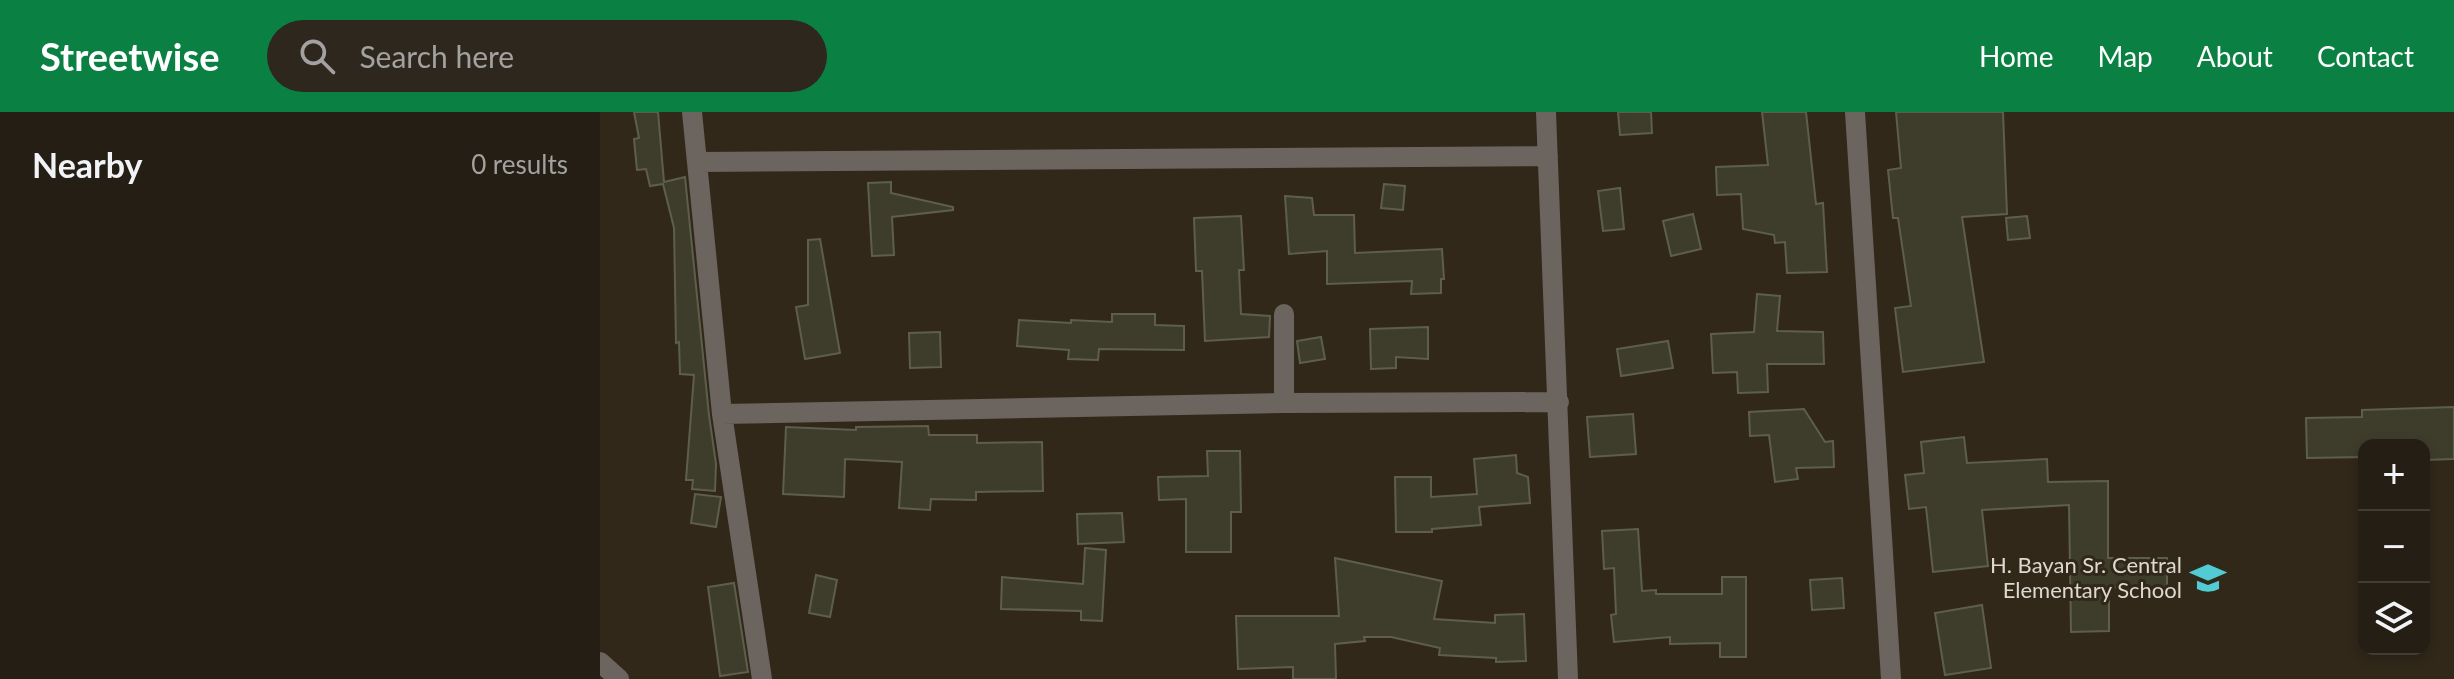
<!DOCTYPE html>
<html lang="en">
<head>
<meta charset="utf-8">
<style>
  :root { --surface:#251e14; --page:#2d271d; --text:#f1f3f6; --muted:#a3a2a0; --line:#423c34; --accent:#0b8043 }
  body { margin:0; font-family:Lato,sans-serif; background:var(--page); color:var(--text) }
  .controls { position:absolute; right:24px; bottom:24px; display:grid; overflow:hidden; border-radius:16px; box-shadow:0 4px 12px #0003 }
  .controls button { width:72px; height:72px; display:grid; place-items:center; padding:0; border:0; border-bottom:2px solid var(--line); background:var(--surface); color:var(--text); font:40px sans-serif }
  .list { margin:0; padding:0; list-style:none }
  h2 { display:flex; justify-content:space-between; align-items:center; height:104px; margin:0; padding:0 32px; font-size:34px }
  h2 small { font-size:26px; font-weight:400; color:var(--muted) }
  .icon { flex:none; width:44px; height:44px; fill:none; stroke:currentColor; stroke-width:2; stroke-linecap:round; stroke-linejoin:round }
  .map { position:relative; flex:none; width:1854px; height:567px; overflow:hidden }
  header { display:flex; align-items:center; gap:48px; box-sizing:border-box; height:112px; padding:0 40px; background:var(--accent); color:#fff }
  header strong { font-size:38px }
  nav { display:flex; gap:44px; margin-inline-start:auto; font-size:28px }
  .search { width:560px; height:72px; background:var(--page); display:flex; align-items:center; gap:20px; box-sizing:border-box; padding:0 28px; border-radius:44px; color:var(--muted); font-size:30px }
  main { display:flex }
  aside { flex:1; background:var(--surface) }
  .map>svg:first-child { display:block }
  .building { fill:#3e3d2c; stroke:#5e5e4c; stroke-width:2 }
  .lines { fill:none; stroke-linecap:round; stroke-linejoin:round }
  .minor { stroke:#6c645f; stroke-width:20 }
  .labels { text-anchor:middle; stroke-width:6; stroke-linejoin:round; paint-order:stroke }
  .poi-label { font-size:22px; fill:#ded9d0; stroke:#31281a; text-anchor:end }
</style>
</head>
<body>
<header>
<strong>Streetwise</strong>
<div class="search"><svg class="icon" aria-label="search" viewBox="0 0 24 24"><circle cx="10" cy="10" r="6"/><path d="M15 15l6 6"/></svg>Search here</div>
<nav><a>Home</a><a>Map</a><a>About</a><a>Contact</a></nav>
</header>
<main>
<aside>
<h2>Nearby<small>0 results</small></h2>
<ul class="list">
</ul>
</aside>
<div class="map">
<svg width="1854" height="567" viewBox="0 0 1854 567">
  <rect width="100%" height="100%" fill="#31281a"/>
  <path class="building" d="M 34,0 L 58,0 L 64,70 L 85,65 L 109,303 L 116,352 L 115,379 L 92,377 L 93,368 L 86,368 L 94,263 L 80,262 L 79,230 L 76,231 L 74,116 L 63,72 L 50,74 L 46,57 L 37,58 L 34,27 L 39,26 Z
    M 1018,0 L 1051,0 L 1052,21 L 1020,23 Z
    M 1162,0 L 1206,0 L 1216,92 L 1223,91 L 1227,160 L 1187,161 L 1185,130 L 1175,131 L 1174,123 L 1143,117 L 1141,82 L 1117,83 L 1116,55 L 1168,53 Z
    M 1296,0 L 1403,0 L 1407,102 L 1362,105 L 1384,250 L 1303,260 L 1295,196 L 1311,194 L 1298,106 L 1293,106 L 1288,58 L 1301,56 Z
    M 291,70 L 291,81 L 353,95 L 353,98 L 292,105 L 294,143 L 272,144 L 268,71 Z
    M 784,72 L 805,74 L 803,98 L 781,96 Z
    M 1020,76 L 1024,117 L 1003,119 L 998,79 Z
    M 685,84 L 712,86 L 714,103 L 754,103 L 755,141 L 842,137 L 844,167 L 841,167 L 841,181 L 811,182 L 812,169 L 727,172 L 727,139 L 689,142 Z
    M 1093,102 L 1101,137 L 1071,144 L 1063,109 Z
    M 641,104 L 644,158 L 639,158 L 641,202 L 670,204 L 669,225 L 605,229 L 602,159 L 596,159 L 594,106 Z
    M 1427,104 L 1430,126 L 1408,128 L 1406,106 Z
    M 220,127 L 240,241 L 205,247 L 196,195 L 208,193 L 208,128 Z
    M 1157,182 L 1180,184 L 1177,219 L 1223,220 L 1224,252 L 1167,252 L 1168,280 L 1138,281 L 1137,260 L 1113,261 L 1111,222 L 1154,220 Z
    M 512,202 L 555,202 L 555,213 L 584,214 L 584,238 L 499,237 L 498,248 L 468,247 L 469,238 L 417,234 L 419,208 L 471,211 L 471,208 L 512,210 Z
    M 828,215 L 828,247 L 796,245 L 796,256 L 771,257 L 770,217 Z
    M 340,220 L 341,255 L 310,256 L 309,221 Z
    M 721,225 L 725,247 L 700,251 L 697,229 Z
    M 1068,229 L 1073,256 L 1021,264 L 1017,237 Z
    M 1854,295 L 1854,347 L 1824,348 L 1824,333 L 1764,333 L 1764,345 L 1707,346 L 1706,306 L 1762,305 L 1762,298 Z
    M 1204,297 L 1225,330 L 1233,329 L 1234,355 L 1196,356 L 1198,367 L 1175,370 L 1169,323 L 1150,324 L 1149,300 Z
    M 1033,302 L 1036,342 L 990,345 L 987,305 Z
    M 328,314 L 329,323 L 377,323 L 377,331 L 442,330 L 443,379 L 376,380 L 376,388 L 331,387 L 330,398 L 299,396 L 302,350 L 245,347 L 244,385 L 183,382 L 186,315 L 256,318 L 256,315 Z
    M 1364,325 L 1367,351 L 1447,347 L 1448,370 L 1508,369 L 1508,446 L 1567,446 L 1567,476 L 1509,475 L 1509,519 L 1471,520 L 1469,393 L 1382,398 L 1388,454 L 1333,460 L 1326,395 L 1309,397 L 1305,363 L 1324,361 L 1321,330 Z
    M 607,339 L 640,339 L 641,400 L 631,400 L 631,440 L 586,440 L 586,387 L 559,388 L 558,365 L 608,364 Z
    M 916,343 L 917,361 L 928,365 L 930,391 L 879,395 L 881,413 L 832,417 L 832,420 L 796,420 L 795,365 L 831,365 L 831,385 L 877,382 L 874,347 Z
    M 95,382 L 121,385 L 116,415 L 91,411 Z
    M 522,401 L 524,430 L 478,432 L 477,402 Z
    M 1038,417 L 1042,479 L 1056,478 L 1056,482 L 1122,482 L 1122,465 L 1146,465 L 1146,545 L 1120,545 L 1120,531 L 1070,532 L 1070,525 L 1014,530 L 1011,503 L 1016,502 L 1014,456 L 1004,457 L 1002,419 Z
    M 485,436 L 506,438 L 502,509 L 481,508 L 481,499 L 401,497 L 402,465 L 483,472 Z
    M 735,446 L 842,469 L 834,507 L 895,511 L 895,503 L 924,502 L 926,549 L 896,550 L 896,546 L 839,543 L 840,536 L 791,525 L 764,525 L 765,529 L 735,532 L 736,567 L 693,567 L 693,555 L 638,557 L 636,504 L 739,504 Z
    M 216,463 L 237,468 L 230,505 L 209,501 Z
    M 1242,466 L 1244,496 L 1212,498 L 1210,468 Z
    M 134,471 L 148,560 L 120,564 L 108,475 Z
    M 1382,493 L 1391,556 L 1345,563 L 1335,501 Z"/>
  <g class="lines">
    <path class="minor" d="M 92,0 L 122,302 L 162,567
      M 946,0 L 968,567
      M 1255,0 L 1291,567
      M 99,50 L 948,44
      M 684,202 L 684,291
      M 122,302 L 684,291 L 959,290
      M 0,550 L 19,567"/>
  </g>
  <defs>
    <g id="school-bare" transform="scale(2.76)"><path d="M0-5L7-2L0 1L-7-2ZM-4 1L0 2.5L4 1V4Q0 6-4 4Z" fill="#51ccd5" stroke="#31281a" stroke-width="2.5" paint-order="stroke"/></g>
  </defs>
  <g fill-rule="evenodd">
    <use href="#school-bare" x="1608" y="466"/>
  </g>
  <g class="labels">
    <g class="poi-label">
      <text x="1582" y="461">H. Bayan Sr. Central<tspan x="1582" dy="25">Elementary School</tspan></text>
    </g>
  </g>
</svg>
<div class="controls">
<button>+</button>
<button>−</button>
<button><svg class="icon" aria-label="layers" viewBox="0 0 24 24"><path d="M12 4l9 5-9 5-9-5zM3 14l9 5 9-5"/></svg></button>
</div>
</div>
</main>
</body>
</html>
